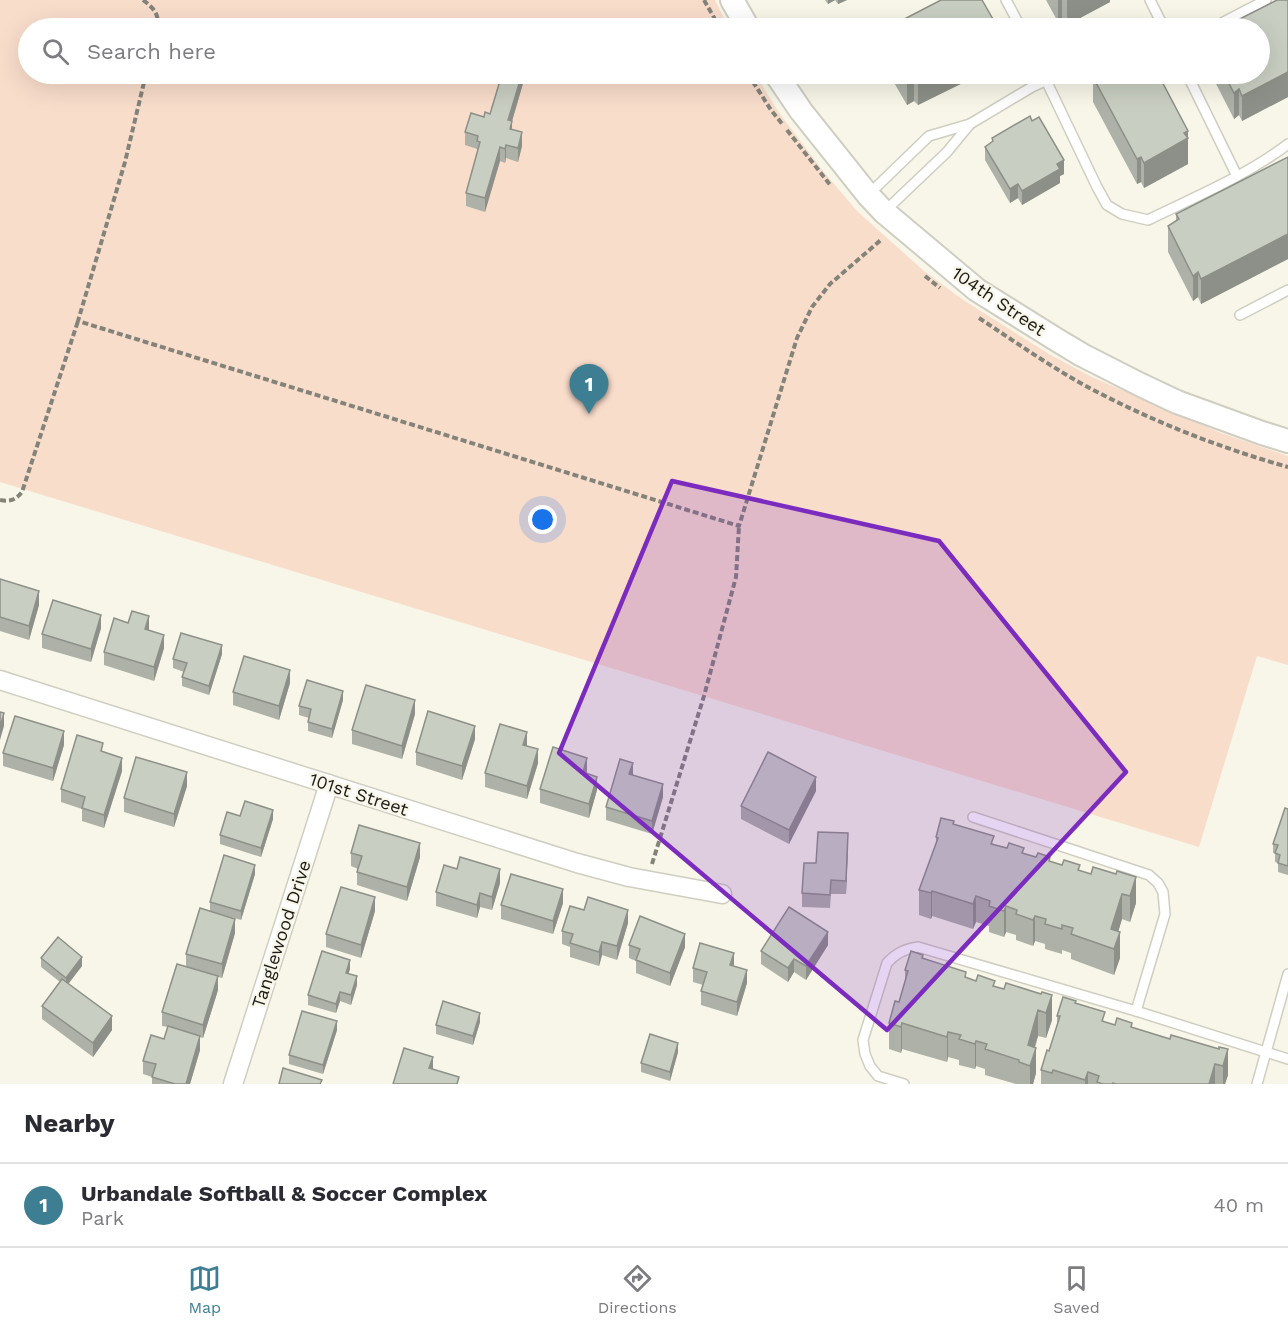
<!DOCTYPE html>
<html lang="en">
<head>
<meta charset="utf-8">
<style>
  body { margin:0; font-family:"Work Sans",sans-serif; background:#f2f2f3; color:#2b2b33 }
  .you { position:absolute; left:543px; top:520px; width:21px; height:21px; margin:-15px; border:4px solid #fff; border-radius:50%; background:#1a73e8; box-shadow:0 0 0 9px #1a73e833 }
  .badge { display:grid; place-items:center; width:39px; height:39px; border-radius:50%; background:#3e7e92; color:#fff; font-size:20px; font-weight:700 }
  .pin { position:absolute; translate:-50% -50px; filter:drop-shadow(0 2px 3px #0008) }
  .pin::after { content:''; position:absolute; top:32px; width:21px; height:18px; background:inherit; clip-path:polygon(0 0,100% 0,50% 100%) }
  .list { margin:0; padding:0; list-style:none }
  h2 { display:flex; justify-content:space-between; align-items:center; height:78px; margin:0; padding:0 24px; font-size:26px }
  h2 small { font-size:20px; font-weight:400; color:#7c7c81 }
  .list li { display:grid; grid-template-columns:39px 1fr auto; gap:18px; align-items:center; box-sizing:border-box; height:84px; padding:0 24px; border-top:2px solid #e1e1e2 }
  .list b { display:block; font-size:22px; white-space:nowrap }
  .list p { margin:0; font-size:20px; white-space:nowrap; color:#7c7c81 }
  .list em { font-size:20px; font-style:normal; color:#7c7c81 }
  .icon { flex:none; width:33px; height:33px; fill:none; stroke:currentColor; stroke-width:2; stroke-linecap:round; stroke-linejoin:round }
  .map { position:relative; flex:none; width:1288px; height:1084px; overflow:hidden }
  .search { position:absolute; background:#fff; box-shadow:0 6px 24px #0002; left:18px; right:18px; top:18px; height:66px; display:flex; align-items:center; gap:15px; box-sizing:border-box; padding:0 21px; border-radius:33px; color:#7c7c81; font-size:22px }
  .sheet { height:162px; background:#fff }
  nav { display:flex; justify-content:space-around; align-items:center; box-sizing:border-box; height:84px; border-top:2px solid #e1e1e2; background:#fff; font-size:16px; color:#7c7c81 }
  nav a { display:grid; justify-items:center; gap:3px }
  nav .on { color:#3e7e92 }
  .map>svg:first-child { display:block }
</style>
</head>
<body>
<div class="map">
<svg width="1288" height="1084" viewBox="0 0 1288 1084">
  <rect width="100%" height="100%" fill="#f7f6e8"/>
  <path fill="#f9ddcb" d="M0 0H715L729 28H28V74H755L780 114 823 171 857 211 924 271 962 299 1049 354 1092 377 1221 433 1288 456V665L1257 656 1199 847 0 482Z"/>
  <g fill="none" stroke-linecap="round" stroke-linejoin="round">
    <defs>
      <g id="service">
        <path d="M1006 0 1021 28"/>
        <path d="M1150 0 1164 28"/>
        <path d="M1212 28 1266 0"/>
        <path d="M1043 74 1097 187 1107 205 1122 214 1148 220C1195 197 1246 176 1288 144"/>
        <path d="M1187 74 1237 176"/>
        <path d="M868 195 929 136 970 124 1032 87 1060 74"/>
        <path d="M884 212 947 152 970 124"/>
        <path d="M1240 315 1288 290"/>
        <path d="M973 817 1149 875 1158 883 1163 892 1165 914 1136 1011"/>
        <path d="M904 1084 878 1076 870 1066 865 1054 863 1040 887 963C896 953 905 949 918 947L1136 1011 1288 1059"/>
        <path d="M1257 1084 1288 974"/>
      </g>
      <g id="minor">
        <path d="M0 680 577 863 629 877 722 894"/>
        <path d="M233 1084 329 784"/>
      </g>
      <g id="tertiary">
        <path d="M732 0 748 28"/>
        <path d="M776 74 801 111 868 195 884 212 977 290 1057 340 1082 355 1141 385 1177 402 1262 433 1288 441"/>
      </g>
    </defs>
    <use href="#service" stroke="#cfcec1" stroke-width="12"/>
    <use href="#minor" stroke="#cfcec1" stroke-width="21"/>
    <use href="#tertiary" stroke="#cfcec1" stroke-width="26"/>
    <g stroke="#84837a" stroke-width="4" stroke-dasharray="6 3" stroke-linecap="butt">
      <path d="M143 0C154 8 160 15 157 28"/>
      <path d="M704 0 720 28"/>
      <path d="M146 74 125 162 78 321 739 526 797 338 812 307 830 284 882 239"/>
      <path d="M748 74 771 110 783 125"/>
      <path d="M787 130 831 186"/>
      <path d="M925 276 940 288"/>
      <path d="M979 318C1014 341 1048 365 1084 385 1149 420 1217 447 1288 467"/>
      <path d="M0 500C9 502 16 500 22 492L78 321"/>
      <path d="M652 864 704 696 736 577 739 526"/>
    </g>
    <use href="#service" stroke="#fff" stroke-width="9"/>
    <use href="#minor" stroke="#fff" stroke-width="18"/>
    <use href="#tertiary" stroke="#fff" stroke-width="22"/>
  </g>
  <g fill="#adb1a7">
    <path d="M825 0H847L838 4 835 0 828 4Z"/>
    <path d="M1046 0H1110V2L1067 25 1062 18 1058 22Z"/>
    <path d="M1277 0H1288V97L1242 121 1239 115 1234 119 1211 74H1260V28H1222Z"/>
    <path d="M524 74V80L512 121V129L522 146 518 162 506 158 505 163 500 161 485 212 466 206V193L477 155V149L465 145V132L484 117 490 114Z"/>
    <path d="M889 74H981L918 105 914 101 907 105Z"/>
    <path d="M1096 74H1158L1188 131V164L1144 188 1141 182 1137 184 1093 102V77L1096 75Z"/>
    <path d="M992 138 1064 174 1060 176V183L1022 205 1018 198 1010 203 985 160V147L992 143Z"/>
    <path d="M1288 157V259L1201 304 1198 297 1193 301 1168 252V226L1176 221V214Z"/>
    <path d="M0 579 39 605 29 640 0 631Z"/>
    <path d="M101 628 91 662 42 648V634Z"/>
    <path d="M148 630 164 648 154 681 104 665V652Z"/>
    <path d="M222 654 209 695 182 686V677L184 672 173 668V659Z"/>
    <path d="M290 683 279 720 233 705V692Z"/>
    <path d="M343 700 332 738 308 731V722L309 718 299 715V706Z"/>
    <path d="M415 714 402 759 352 744V730Z"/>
    <path d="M475 739 462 780 416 765V752Z"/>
    <path d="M64 745 53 781 3 766V753Z"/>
    <path d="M527 746 538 763 527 799 485 787V773Z"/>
    <path d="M103 752 122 771 104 828 82 821V809L61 802V789Z"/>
    <path d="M587 771V774L597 790 589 818 540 803V789Z"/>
    <path d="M633 775 663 797 652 834 606 820V807Z"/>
    <path d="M187 786 174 827 124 812V798Z"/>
    <path d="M816 791 789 844 741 819V806Z"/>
    <path d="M1288 809V875L1278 872V863L1275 862V853H1273V844Z"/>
    <path d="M240 816 273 819 261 857 220 844V835Z"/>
    <path d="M954 824 994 844 1050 862 1091 874H1116L1136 903 1130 922 1122 919 1118 932 1120 958 1114 975 1071 959V953L1062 950V954L1045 949V944L1035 941 1033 946 1016 940V935L1006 932 1004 937 989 932V926L976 922 973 929 932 916 931 919 919 915V890L936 845V837Z"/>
    <path d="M848 847 846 894H831L830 908 802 907V893L816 863Z"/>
    <path d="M351 853 420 857 407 901 357 885V872L358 869 351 866Z"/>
    <path d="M255 874 241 920 210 911V902Z"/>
    <path d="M500 883 492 910 480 907 477 918 436 906V892Z"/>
    <path d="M563 903 553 934 501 919V905Z"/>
    <path d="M375 911 361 958 326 947V934Z"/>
    <path d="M628 923 617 960 602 955 599 966 570 957V947L562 944V931Z"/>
    <path d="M235 933 222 978 218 977V990L203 1038 200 1037V1050L190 1084H152V1077L143 1074V1061L164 1039 168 1027 162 1026V1012L186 967V954Z"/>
    <path d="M629 945 685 947 670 986 636 973V961L629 958Z"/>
    <path d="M828 945 806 980 794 972 788 982 761 964V951Z"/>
    <path d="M41 958 82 966 68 983 112 1030 93 1057 42 1019V1006L60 982 41 967Z"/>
    <path d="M923 959 966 978 1004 989 1041 994 1052 1020 1046 1038 1038 1036 1035 1048 1036 1073 1033 1084H1016L985 1075V1069L976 1066 975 1069 959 1065V1060L948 1057 947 1062 902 1049 901 1053 889 1049V1023L899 1002 905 981V970Z"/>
    <path d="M734 966 747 983 737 1016 701 1005V991L703 985 693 982V968Z"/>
    <path d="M350 969 348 974 357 985 351 1005 340 1001 336 1013 308 1005V995Z"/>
    <path d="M1076 1003 1105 1022 1115 1025 1132 1027 1170 1039 1219 1049 1228 1075 1225 1084H1041V1070L1049 1051 1057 1024V1016Z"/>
    <path d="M480 1022 473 1045 436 1034V1025Z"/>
    <path d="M337 1030 323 1074 289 1064V1055Z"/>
    <path d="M678 1052 670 1081 641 1072V1063Z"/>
  </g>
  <g fill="#8d9088">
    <path d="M828 0H835L828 4Z"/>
    <path d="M838 0H847L838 4Z"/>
    <path d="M1058 0H1062V18L1058 22Z"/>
    <path d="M1067 0H1110V2L1067 25Z"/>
    <path d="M1288 72V97L1242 121V96Z"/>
    <path d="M522 74H524V80L510 128 512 121V135L510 142 508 120Z"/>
    <path d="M930 74H981L918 105V80Z"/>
    <path d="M914 76V101L907 105V79Z"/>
    <path d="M1239 89V115L1234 119V93Z"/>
    <path d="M1188 131V164L1144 188V163Z"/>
    <path d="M522 132V146L518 162V148Z"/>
    <path d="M506 145V158L505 163V149Z"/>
    <path d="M500 147V161L485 212V198Z"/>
    <path d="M1141 157V182L1137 184V159Z"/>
    <path d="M1064 160V174L1060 176V183L1022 205V191L1057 164Z"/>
    <path d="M1018 184V198L1010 203V189Z"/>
    <path d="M1288 234V259L1201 304V279Z"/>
    <path d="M1198 272V297L1193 301V276Z"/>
    <path d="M39 591V605L29 640V626Z"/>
    <path d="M101 615V628L91 662V649Z"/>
    <path d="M149 616V629L145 643V629Z"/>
    <path d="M164 635V648L154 681V667Z"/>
    <path d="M222 645V654L209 695V686Z"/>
    <path d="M290 670V683L279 720V706Z"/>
    <path d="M343 691V700L332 738V729Z"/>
    <path d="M415 700V714L402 759V746Z"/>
    <path d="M4 713V726L0 740V727Z"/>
    <path d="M475 726V739L462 780V766Z"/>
    <path d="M64 731V745L53 781V768Z"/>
    <path d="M527 732V746L523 745Z"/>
    <path d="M538 749V763L527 799V786Z"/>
    <path d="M122 758V771L104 828V815Z"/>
    <path d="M587 758V771L583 786V772Z"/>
    <path d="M633 763V777L629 774Z"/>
    <path d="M187 772V786L174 827V814Z"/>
    <path d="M597 777V790L589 818V804Z"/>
    <path d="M816 777V791L789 844V830Z"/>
    <path d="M663 784V797L652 834V821Z"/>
    <path d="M273 810V819L261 857V848Z"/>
    <path d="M848 833V847L846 894V881Z"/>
    <path d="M420 843V857L407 901V887Z"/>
    <path d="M255 865V874L241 920V911Z"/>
    <path d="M500 869V883L492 910V897Z"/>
    <path d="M1136 877V903L1130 922V896Z"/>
    <path d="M563 889V903L553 934V921Z"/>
    <path d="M932 891V916L931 919V893Z"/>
    <path d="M480 893V907L477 918V905Z"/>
    <path d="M1122 894V919L1113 949 1111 929Z"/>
    <path d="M976 896V922L973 929V904Z"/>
    <path d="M375 897V911L361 958V945Z"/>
    <path d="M1006 906V932L1004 937V911Z"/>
    <path d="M628 910V923L617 960V946Z"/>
    <path d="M1035 916V941L1033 946V920Z"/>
    <path d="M235 919V933L222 978V964Z"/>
    <path d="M828 932V945L806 980V966Z"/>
    <path d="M1120 932V958L1114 975V949Z"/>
    <path d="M685 934V947L670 986V973Z"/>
    <path d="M602 942V955L599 966V952Z"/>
    <path d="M734 953V966L730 965Z"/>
    <path d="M82 957V966L66 987V978Z"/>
    <path d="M794 959V972L788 982V968Z"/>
    <path d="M350 960V969L346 982V973Z"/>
    <path d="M747 970V983L737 1016V1002Z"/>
    <path d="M218 976V990L203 1038V1025Z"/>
    <path d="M357 976V985L351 1005V995Z"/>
    <path d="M340 992V1001L336 1013V1004Z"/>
    <path d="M1052 995V1020L1046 1038V1013Z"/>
    <path d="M1038 1010V1036L1029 1065 1028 1045Z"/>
    <path d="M480 1013V1022L473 1045V1036Z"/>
    <path d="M112 1016V1030L93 1057V1043Z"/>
    <path d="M337 1021V1030L323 1074V1065Z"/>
    <path d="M902 1023V1049L901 1053V1027Z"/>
    <path d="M948 1032V1057L947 1062V1037Z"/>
    <path d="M200 1036V1050L190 1084H186Z"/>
    <path d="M976 1041V1066L975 1069V1044Z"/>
    <path d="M678 1043V1052L670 1081V1072Z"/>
    <path d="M1036 1048V1073L1033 1084H1030V1066Z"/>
    <path d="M1228 1049V1075L1225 1084H1223V1066Z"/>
    <path d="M433 1057V1070L429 1068Z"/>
    <path d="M1215 1064V1084H1209Z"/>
    <path d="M1088 1072V1084H1085V1080Z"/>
  </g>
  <g fill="#c9cec2" stroke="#8d9088" stroke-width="1.5">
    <path d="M941 0H982L998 28H887Z"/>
    <path d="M1277 0H1288V72L1242 96 1239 89 1234 93 1224 74H1260V28H1222Z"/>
    <path d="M502 74H522L508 120 512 121 510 129 522 132 518 148 506 145 505 149 500 147 485 198 466 193 480 142 477 141 478 136 465 132 471 113 484 117 485 112 490 114Z"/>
    <path d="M904 74H930L918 80 914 76 907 79Z"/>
    <path d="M1099 74H1158L1188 131 1184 133 1188 138 1144 163 1141 157 1137 159 1093 77Z"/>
    <path d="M1030 116 1032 121 1039 117 1064 160 1057 164 1060 169 1022 191 1018 184 1010 189 985 147 993 141 992 138Z"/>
    <path d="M1288 157V234L1201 279 1198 272 1193 276 1168 226 1179 219 1176 214Z"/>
    <path d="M0 579 39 591 29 626 0 617Z"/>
    <path d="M53 600 101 615 91 649 42 634Z"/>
    <path d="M132 611 149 616 145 629 164 635 154 667 104 652 114 618 128 623Z"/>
    <path d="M181 633 222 645 209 686 182 677 187 663 173 659Z"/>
    <path d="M244 656 290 670 279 706 233 692Z"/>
    <path d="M307 680 343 691 332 729 308 722 311 709 299 706Z"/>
    <path d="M366 685 415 700 402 746 352 730Z"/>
    <path d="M428 711 475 726 462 766 416 752Z"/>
    <path d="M0 712 4 713 0 727Z"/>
    <path d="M15 716 64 731 53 768 3 753Z"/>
    <path d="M500 724 527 732 523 745 538 749 527 786 485 773Z"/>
    <path d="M77 735 103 743 101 751 122 758 104 815 82 808 85 797 61 789Z"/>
    <path d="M553 747 587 758 583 772 597 777 589 804 540 789Z"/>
    <path d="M768 752 816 777 789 830 741 806Z"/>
    <path d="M136 757 187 772 174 814 124 798Z"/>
    <path d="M620 759 633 763 629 774 663 784 652 821 606 807Z"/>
    <path d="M245 801 273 810 261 848 220 835 227 812 240 816Z"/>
    <path d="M1285 808 1288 809V866L1278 863 1280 855 1275 853 1278 845 1273 844Z"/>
    <path d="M941 818 954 821 953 824 994 836 991 844 1007 848 1009 843 1024 848 1022 853 1036 857 1038 853 1050 857 1049 861 1062 865 1064 860 1080 865 1078 870 1091 874 1093 867 1116 874 1117 871 1136 877 1130 896 1122 894 1111 929 1120 932 1114 949 1071 934 1073 928 1062 925V929L1045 924 1046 919 1035 916 1033 920 1016 914 1017 910 1006 906 1004 911 989 906 990 901 976 896 973 904 932 891 931 893 919 890 938 838 936 837Z"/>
    <path d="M359 825 420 843 407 887 357 872 362 856 351 853Z"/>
    <path d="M818 832 848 833 846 881 831 880 830 895 802 893 804 863H816Z"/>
    <path d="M224 855 255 865 241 911 210 902Z"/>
    <path d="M460 857 500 869 492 897 480 893 477 905 436 892 444 865 457 869Z"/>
    <path d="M511 874 563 889 553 921 501 905Z"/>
    <path d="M341 887 375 897 361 945 326 934Z"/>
    <path d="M588 897 628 910 617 946 602 942 599 952 570 943 573 934 562 931 570 906 584 910Z"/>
    <path d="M789 907 828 932 806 966 794 959 788 968 761 951Z"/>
    <path d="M200 908 235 919 222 964 186 954Z"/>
    <path d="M640 916 685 934 670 973 636 960 640 949 629 945Z"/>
    <path d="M58 937 82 957 66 978 41 958Z"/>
    <path d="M700 943 734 953 730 965 747 970 737 1002 701 991 707 972 693 968Z"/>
    <path d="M322 951 350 960 346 973 357 976 351 995 340 992 336 1004 308 995Z"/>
    <path d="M911 951 923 955 922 958 966 972 965 977 976 981 978 975 995 981 993 986 1004 989 1006 983 1041 994 1042 992 1052 995 1046 1013 1038 1010 1028 1045 1036 1048 1030 1066 1019 1062V1060L985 1049 987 1044 976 1041 975 1044 959 1039 961 1035 948 1032 947 1037 902 1023 901 1027 889 1023 895 1001 899 1002 908 971 905 970Z"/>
    <path d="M177 964 218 976 203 1025 162 1012Z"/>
    <path d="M62 979 112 1016 93 1043 42 1006Z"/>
    <path d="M1063 997 1076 1001 1075 1003 1105 1012 1102 1021 1115 1025 1117 1018 1132 1023 1131 1027 1170 1039 1171 1035 1219 1049V1047L1228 1049 1223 1066 1215 1064 1209 1084H1116L1113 1083V1084H1103L1097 1082 1099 1076 1088 1072 1085 1080 1053 1070 1052 1073 1041 1070 1047 1050 1049 1051 1060 1016H1057Z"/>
    <path d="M443 1001 480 1013 473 1036 436 1025Z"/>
    <path d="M302 1011 337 1021 323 1065 289 1055Z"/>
    <path d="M168 1026 200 1036 186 1084H175L152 1077 156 1064 143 1061 151 1035 164 1039Z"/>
    <path d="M650 1034 678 1043 670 1072 641 1063Z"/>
    <path d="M404 1048 433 1057 429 1068 459 1077 457 1084H393Z"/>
    <path d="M283 1068 322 1080 320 1084H279Z"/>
  </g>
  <path fill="#7b2cbf" fill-opacity="0.2" stroke="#7b2cbf" stroke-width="4.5" stroke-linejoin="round" d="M672 481 939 541 1126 772 887 1030 559 753Z"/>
  <g text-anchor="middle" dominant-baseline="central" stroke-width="4.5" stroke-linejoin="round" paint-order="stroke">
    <g font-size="18" fill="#1c1b17" stroke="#f7f6e8">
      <text transform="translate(999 301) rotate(34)">104th Street</text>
      <text transform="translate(359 794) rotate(18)">101st Street</text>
      <text transform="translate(281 934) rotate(-72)">Tanglewood Drive</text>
    </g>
  </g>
</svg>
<div class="you"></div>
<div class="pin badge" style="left:589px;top:414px">1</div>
<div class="search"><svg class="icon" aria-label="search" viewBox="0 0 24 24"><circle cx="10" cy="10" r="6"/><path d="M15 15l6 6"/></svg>Search here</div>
</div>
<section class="sheet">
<h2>Nearby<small></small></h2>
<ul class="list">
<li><span class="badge">1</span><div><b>Urbandale Softball &amp; Soccer Complex</b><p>Park</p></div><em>40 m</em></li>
</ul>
</section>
<nav>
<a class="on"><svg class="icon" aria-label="map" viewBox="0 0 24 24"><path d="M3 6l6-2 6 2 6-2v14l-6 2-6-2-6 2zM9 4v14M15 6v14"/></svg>Map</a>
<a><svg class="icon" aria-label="directions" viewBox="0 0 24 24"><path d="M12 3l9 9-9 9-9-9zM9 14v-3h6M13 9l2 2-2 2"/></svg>Directions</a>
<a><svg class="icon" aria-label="saved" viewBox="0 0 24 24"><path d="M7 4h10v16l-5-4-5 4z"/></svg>Saved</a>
</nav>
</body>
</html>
